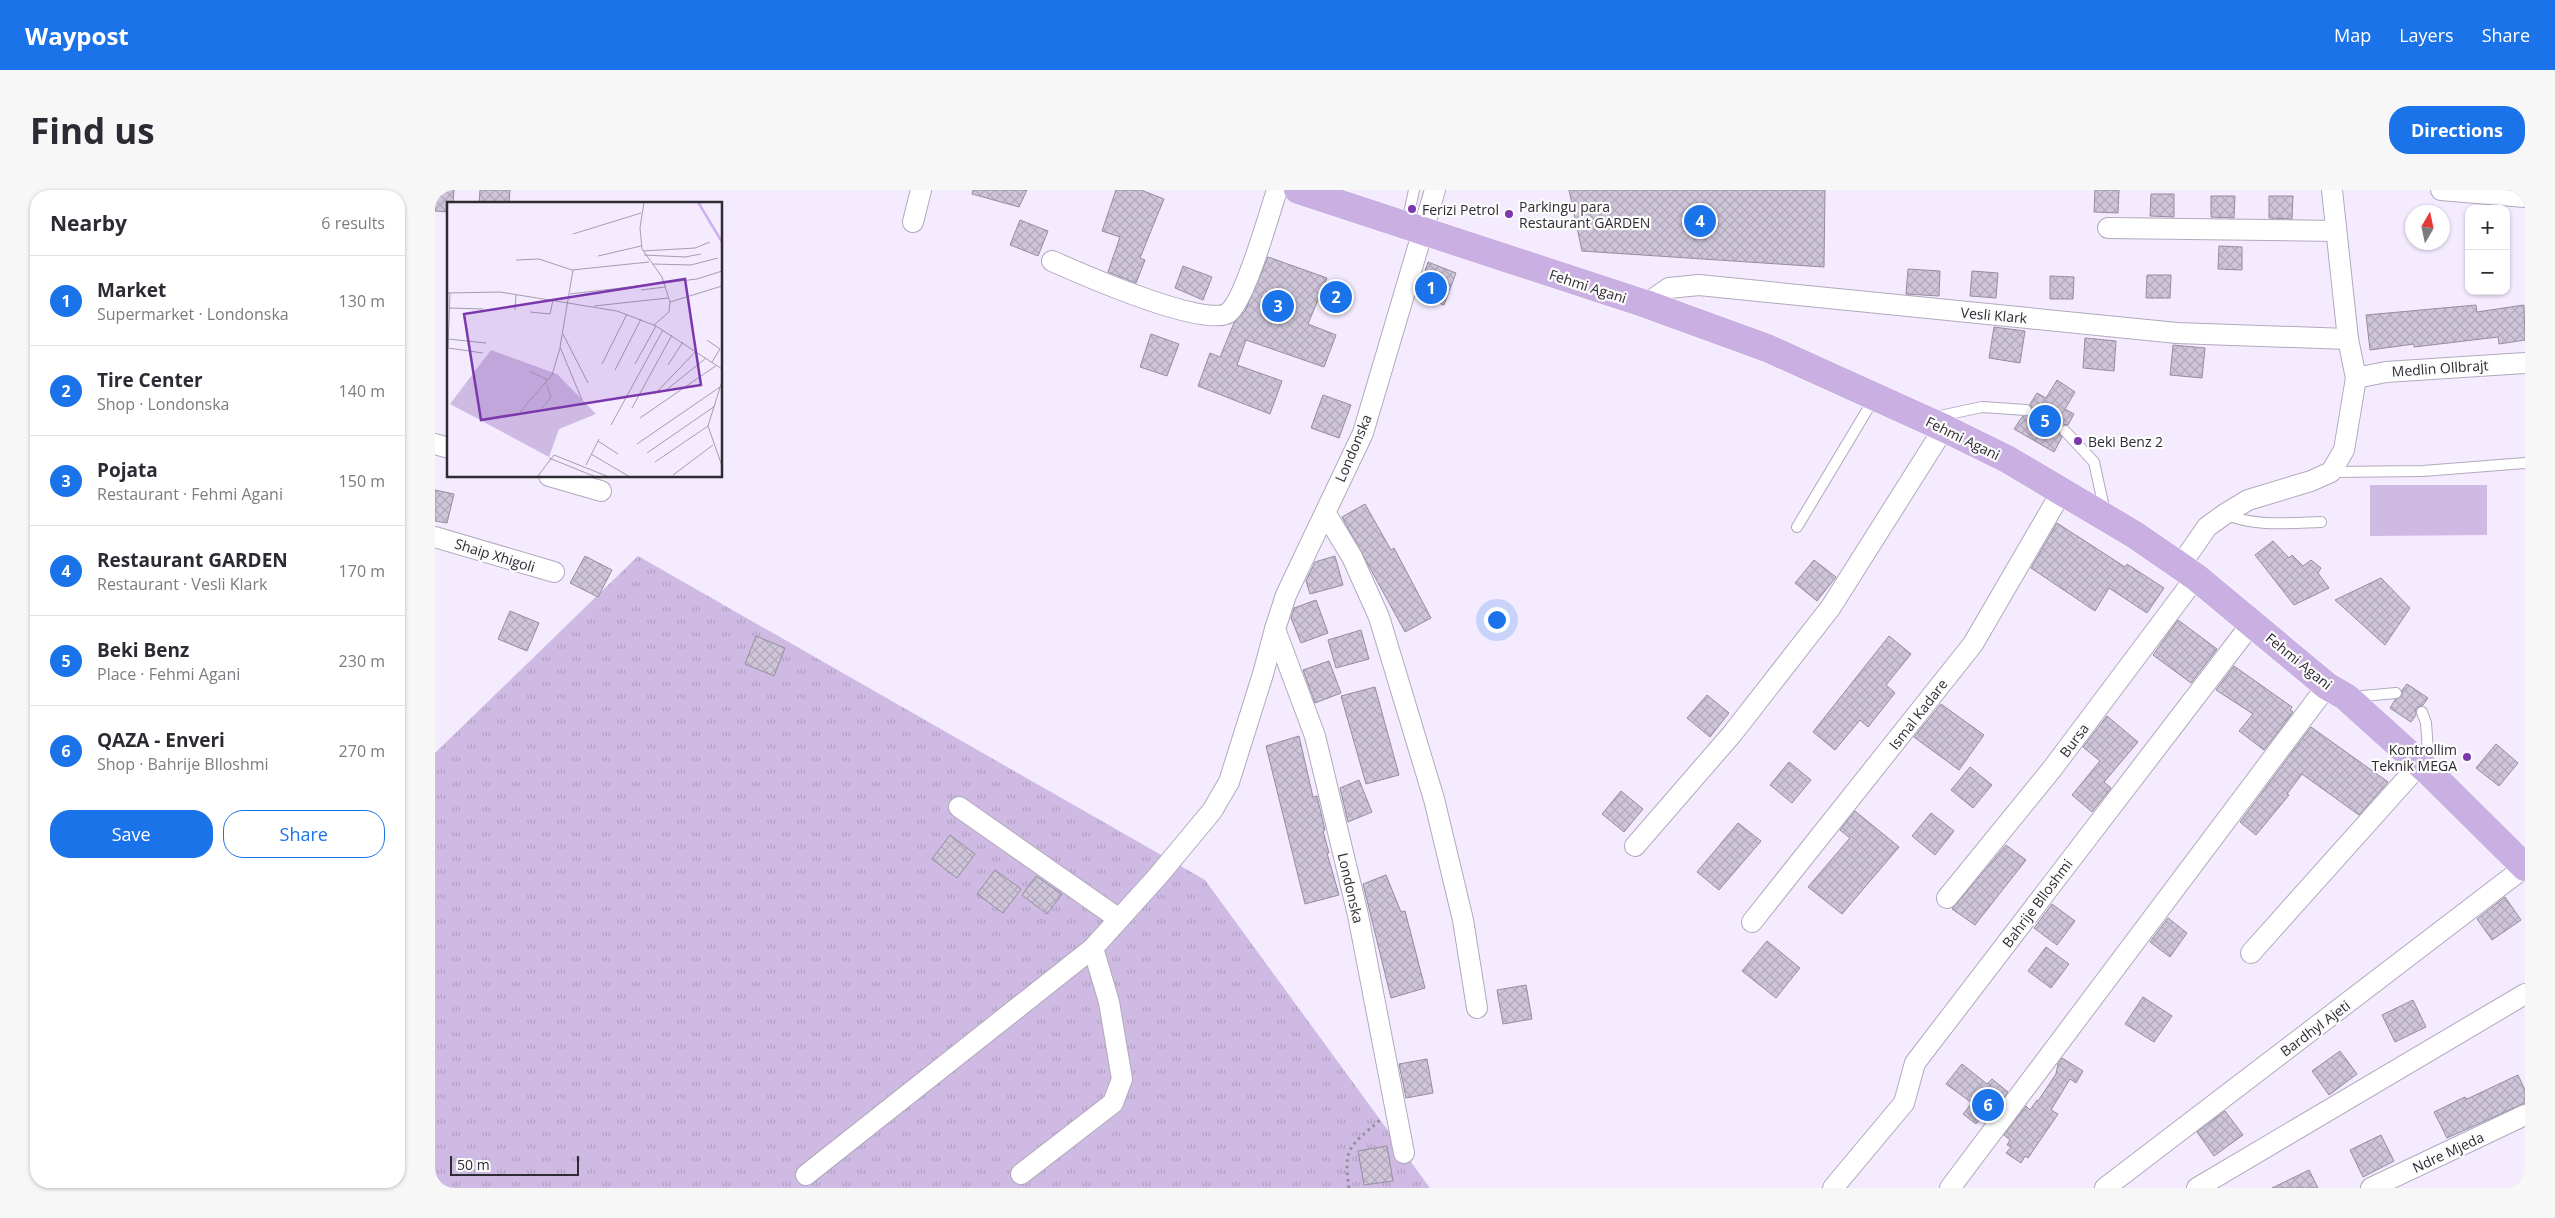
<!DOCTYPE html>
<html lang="en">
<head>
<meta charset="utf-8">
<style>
  body { margin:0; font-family:"Open Sans",sans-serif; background:#f7f7f7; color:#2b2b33 }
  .controls { position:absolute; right:15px; top:15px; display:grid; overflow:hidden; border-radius:10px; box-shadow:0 1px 4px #0004 }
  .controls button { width:45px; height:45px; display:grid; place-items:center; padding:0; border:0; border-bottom:1px solid #e1e1e2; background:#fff; color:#2b2b33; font:25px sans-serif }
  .compass { position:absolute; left:1970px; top:15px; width:45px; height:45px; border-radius:50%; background:#fff; box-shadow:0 1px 4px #0004; rotate:9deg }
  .scale { position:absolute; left:15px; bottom:12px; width:129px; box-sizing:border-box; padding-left:5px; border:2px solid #2f2b33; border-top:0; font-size:14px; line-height:18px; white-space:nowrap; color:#2f2b33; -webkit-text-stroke:4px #fcfcfc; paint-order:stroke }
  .you { position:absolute; left:1061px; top:429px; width:18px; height:18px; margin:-12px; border:4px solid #fff; border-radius:50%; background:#1a73e8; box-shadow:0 0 0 8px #1a73e833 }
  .badge { display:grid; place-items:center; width:32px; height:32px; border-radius:50%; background:#1a73e8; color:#fff; font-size:16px; font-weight:700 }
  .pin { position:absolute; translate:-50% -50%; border:2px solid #fff; box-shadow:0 1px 5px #0006 }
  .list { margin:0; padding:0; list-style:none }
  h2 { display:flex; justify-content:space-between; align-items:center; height:65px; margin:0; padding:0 20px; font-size:21px }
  h2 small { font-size:16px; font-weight:400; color:#7c7c81 }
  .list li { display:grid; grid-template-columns:32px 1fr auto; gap:15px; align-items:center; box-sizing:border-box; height:90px; padding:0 20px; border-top:1px solid #e1e1e2 }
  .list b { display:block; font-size:19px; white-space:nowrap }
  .list p { margin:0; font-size:16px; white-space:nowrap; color:#7c7c81 }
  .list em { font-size:16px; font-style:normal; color:#7c7c81 }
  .actions { display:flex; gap:10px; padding:15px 20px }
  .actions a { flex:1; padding:11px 0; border:1px solid #1a73e8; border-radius:20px; text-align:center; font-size:18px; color:#1a73e8 }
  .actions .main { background:#1a73e8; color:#fff }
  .map { position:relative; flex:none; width:2090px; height:998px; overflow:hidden; border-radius:20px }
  header { display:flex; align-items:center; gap:30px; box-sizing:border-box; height:70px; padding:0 25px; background:#1a73e8; color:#fff }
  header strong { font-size:24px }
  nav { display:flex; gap:28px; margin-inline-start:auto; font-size:18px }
  .intro { display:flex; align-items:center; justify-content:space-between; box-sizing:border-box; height:120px; padding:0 30px }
  h1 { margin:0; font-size:35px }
  .button { padding:12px 22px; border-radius:20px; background:#1a73e8; color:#fff; font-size:18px; font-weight:700 }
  main { display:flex; gap:30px; padding:0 30px }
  aside { flex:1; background:#fff; border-radius:20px; box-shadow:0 1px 4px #0004 }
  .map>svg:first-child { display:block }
</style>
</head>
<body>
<header>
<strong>Waypost</strong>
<nav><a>Map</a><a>Layers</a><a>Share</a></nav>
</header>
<div class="intro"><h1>Find us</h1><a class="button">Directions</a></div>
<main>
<aside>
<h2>Nearby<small>6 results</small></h2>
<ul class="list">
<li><span class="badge">1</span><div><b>Market</b><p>Supermarket · Londonska</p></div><em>130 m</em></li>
<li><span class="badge">2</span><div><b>Tire Center</b><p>Shop · Londonska</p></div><em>140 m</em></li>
<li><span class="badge">3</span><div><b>Pojata</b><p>Restaurant · Fehmi Agani</p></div><em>150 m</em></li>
<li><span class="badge">4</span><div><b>Restaurant GARDEN</b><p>Restaurant · Vesli Klark</p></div><em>170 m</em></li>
<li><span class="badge">5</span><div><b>Beki Benz</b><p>Place · Fehmi Agani</p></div><em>230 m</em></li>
<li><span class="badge">6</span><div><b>QAZA - Enveri</b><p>Shop · Bahrije Blloshmi</p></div><em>270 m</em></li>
</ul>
<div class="actions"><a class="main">Save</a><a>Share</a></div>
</aside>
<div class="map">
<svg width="2090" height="998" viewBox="0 0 2090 998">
  <defs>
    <pattern id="grass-tufts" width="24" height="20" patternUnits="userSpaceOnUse" patternTransform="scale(1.25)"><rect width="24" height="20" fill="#cebae3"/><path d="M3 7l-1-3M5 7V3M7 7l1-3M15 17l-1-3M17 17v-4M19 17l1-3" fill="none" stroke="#b1a0c3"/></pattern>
    <pattern id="building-cross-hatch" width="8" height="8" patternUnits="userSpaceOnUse" patternTransform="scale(1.25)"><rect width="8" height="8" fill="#cec5d9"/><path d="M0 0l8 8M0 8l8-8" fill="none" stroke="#b1a9bb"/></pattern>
  </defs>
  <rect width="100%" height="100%" fill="#f4ebff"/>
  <path fill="url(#grass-tufts)" d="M203 366 770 690 995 998H0V563Z"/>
  <path fill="#cebae3" d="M1935 295H2052V345L1935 346Z"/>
  <g fill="url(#building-cross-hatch)" stroke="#968d9f">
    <path d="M0 0H19L18 14H14V22L0 21Z"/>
    <path d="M45 0H75L74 14H44Z"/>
    <path d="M538 0H592L584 17 537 4Z"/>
    <path d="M681 0H706L729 9 705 68 710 70 701 93 673 82 685 47 667 41Z"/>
    <path d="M1134 0H1390L1389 77 1147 61Z"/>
    <path d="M1660 0H1684L1683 23 1659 22Z"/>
    <path d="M1716 4H1739V27L1715 26Z"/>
    <path d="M1776 6H1800L1799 28 1776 27Z"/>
    <path d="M1834 6H1858L1857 29 1834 28Z"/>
    <path d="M585 30 613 41 603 66 575 55Z"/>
    <path d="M1784 56 1807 57V80L1783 79Z"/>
    <path d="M833 67 892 88 873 134 901 145 889 177 811 150 802 175 847 191 835 224 763 196 775 163 785 167 799 133 810 121Z"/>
    <path d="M993 72 1021 83 1009 115 982 105Z"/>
    <path d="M748 76 777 87 768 110 740 98Z"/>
    <path d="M1473 79 1505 81 1504 106 1471 104Z"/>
    <path d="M1537 81 1563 83 1561 108 1535 106Z"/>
    <path d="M1712 85H1736L1735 108H1711Z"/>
    <path d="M1615 86 1639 87 1638 109H1615Z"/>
    <path d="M2041 115 2042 122 2089 115 2090 150 2064 154 2063 147 1979 157V154L1935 160 1931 125Z"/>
    <path d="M1559 137 1590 141 1585 173 1554 168Z"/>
    <path d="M716 144 744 154 732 186 705 177Z"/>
    <path d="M1650 148 1681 151 1679 181 1648 178Z"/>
    <path d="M1738 155 1770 158 1767 188 1735 185Z"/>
    <path d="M1622 190 1640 202 1630 219 1639 224 1633 235 1628 234 1624 239 1627 247 1619 262 1579 239 1587 227 1597 223 1595 214 1602 203 1611 208Z"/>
    <path d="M888 205 916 215 904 248 876 238Z"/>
    <path d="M0 300 19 304 12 333 0 331Z"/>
    <path d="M930 314 956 360 959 358 996 428 970 442 907 327Z"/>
    <path d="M1622 333 1690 377 1692 374 1729 398 1712 423 1674 398 1660 421 1596 378Z"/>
    <path d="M1838 351 1854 368 1857 365 1868 376 1876 370 1886 378 1883 383 1894 398 1859 415 1820 365Z"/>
    <path d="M150 366 177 380 163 407 135 393Z"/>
    <path d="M900 366 908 395 875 404 871 391 880 372Z"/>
    <path d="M1379 370 1401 387 1382 411 1360 393Z"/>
    <path d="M1946 388 1975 418 1950 455 1900 410Z"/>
    <path d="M881 410 893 443 866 453 856 428 859 418Z"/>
    <path d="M75 421 104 433 92 461 63 449Z"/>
    <path d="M1743 430 1782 459 1756 493 1718 465Z"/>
    <path d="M926 440 934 469 901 478 893 450Z"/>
    <path d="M321 446 350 458 339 486 310 474Z"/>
    <path d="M1454 446 1476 464 1451 495 1460 503 1433 537 1425 530 1400 560 1378 542Z"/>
    <path d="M894 471 906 503 880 513 868 480Z"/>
    <path d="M1799 476 1857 517 1855 520 1858 522 1829 560 1804 541 1818 524 1781 500Z"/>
    <path d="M1972 494 1993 508 1988 515 1981 518V525L1976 532 1955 518 1960 510 1967 506V500Z"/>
    <path d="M940 497 964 585 931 594 906 506Z"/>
    <path d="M1272 505 1294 523 1275 547 1252 528Z"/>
    <path d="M1506 514 1549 545 1524 580 1479 547Z"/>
    <path d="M1672 526 1703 552 1669 592 1676 598 1657 622 1637 605 1665 571 1648 557Z"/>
    <path d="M1876 537 1953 592 1924 625 1867 584 1852 604 1854 605 1821 645 1805 632Z"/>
    <path d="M864 546 878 607 882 606 890 640 888 641 894 663H892L904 705 870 714 831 556Z"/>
    <path d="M2061 554 2083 573 2064 596 2041 578Z"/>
    <path d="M1354 572 1376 590 1357 613 1335 595Z"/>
    <path d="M1535 577 1557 595 1538 618 1516 600Z"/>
    <path d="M924 590 937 622 913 632 905 598Z"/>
    <path d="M1186 601 1208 619 1189 642 1167 624Z"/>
    <path d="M1420 621 1464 657 1407 724 1373 697 1415 648 1405 640Z"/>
    <path d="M1496 623 1519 641 1500 665 1477 646Z"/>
    <path d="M1303 633 1326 651 1284 700 1262 682Z"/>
    <path d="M515 645 540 664 522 688 497 669Z"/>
    <path d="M1571 655 1591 670 1540 735 1517 719Z"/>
    <path d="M560 680 586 699 568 723 542 704Z"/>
    <path d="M951 685 966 722 970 721 990 798 956 808 928 694Z"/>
    <path d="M601 686 627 704 612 724 587 705Z"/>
    <path d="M2070 707 2086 730 2057 750 2042 729Z"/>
    <path d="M1617 714 1640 731 1622 755 1599 738Z"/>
    <path d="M1733 728 1752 743 1735 767 1715 752Z"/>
    <path d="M1332 751 1365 778 1341 808 1307 781Z"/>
    <path d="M1611 757 1634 774 1616 798 1593 781Z"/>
    <path d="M1091 795 1097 829 1068 834 1062 800Z"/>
    <path d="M1708 807 1737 826 1719 852 1690 834Z"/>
    <path d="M1978 810 1991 837 1960 852 1947 825Z"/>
    <path d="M1905 861 1922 884 1894 905 1877 881Z"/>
    <path d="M1627 868 1648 881 1641 893 1635 889 1616 920 1623 924 1593 968 1590 966 1586 973 1571 963 1576 957 1572 955 1575 950 1569 945 1591 916 1595 920 1602 910 1603 911 1621 884 1623 874Z"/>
    <path d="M992 869 998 903 971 908 964 874Z"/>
    <path d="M1527 874 1552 894 1557 889 1573 902 1551 930 1547 927 1541 934 1528 924 1537 913 1511 894Z"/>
    <path d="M2083 885 2090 900V913L2012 948 1999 922 2030 907 2032 909Z"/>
    <path d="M1790 921 1808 945 1779 966 1762 942Z"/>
    <path d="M1946 945 1959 971 1928 987 1915 960Z"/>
    <path d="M952 956 958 991 929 995 923 961Z"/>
    <path d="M1874 980 1883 998H1837Z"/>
  </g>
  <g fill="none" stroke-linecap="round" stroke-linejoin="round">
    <defs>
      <g id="lane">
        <path d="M972 33 979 0"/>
        <path d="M1500 227 1547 217 1591 220"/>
        <path d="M1630 241 1659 272 1670 322"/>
        <path d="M1896 282 1988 281 2090 273"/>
        <path d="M1790 324C1819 337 1855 333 1886 332"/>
        <path d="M1362 337 1440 207"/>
        <path d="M1917 507 1961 503"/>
        <path d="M1987 522 1991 533 1994 575"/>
      </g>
      <g id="street">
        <path d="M2006 0 2090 7"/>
        <path d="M478 32 486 0"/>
        <path d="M1673 38 1901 41"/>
        <path d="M617 71C644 83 771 139 793 123 810 111 834 24 842 0"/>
        <path d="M1211 114 1234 98 1264 95 1742 143 1913 149"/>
        <path d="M1921 188 1951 182 2090 173"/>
        <path d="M0 254 14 258"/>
        <path d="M114 286 166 301"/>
        <path d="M891 324 917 367 944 427 999 609 1028 730 1042 818"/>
        <path d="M0 347 119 382"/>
        <path d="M1745 376 1772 337 1790 324 1813 310 1876 291 1896 282 1909 260 1921 188 1913 149 1897 0"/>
        <path d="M524 617 684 729"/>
        <path d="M1200 656 1297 544 1396 417 1509 238"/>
        <path d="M1512 708 1617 579 1761 387"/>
        <path d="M1317 732 1538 454 1627 301"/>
        <path d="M1816 763 1985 574"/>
        <path d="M969 963 923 725 880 546 840 439 851 405 928 243 1000 0"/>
        <path d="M586 984 678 913 687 889 674 812 658 758"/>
        <path d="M371 985 658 758 723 686 777 621 794 592 828 484 840 439"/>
        <path d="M1398 998 1469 913 1480 873 1817 433"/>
        <path d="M1515 998 1892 496"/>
        <path d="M1670 998 2090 677"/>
        <path d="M1762 998 2090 804"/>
        <path d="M1936 998 2090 925"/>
      </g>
      <path id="primary" d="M863 0 1211 114 1332 158 1509 238 1572 269 1700 345 1761 387 1892 496 1911 507 1994 582 2090 677"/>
    </defs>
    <use href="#lane" stroke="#b2a9bc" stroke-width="12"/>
    <use href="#street" stroke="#b2a9bc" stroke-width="22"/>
    <use href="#primary" stroke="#fff" stroke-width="29"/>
    <path stroke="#948e9c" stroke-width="3" stroke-dasharray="2.5 4" stroke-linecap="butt" d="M914 998C908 956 915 957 945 930"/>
    <use href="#lane" stroke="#fff" stroke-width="10"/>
    <use href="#street" stroke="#fff" stroke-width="20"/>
    <use href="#primary" stroke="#cab0e2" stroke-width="28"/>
  </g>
  <g fill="#7a38ac" stroke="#fcfcfc" stroke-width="2">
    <circle cx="977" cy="19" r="5"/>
    <circle cx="1074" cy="24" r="5"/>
    <circle cx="1643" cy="251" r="5"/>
    <circle cx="2032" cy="567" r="5"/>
  </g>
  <g text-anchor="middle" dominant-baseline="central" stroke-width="4.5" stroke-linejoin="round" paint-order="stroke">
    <g font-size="14" fill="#2f2b33" stroke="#fcfcfc" text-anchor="start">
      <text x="1084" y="16">Parkingu para<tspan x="1084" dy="16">Restaurant GARDEN</tspan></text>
      <text x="987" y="19">Ferizi Petrol</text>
      <text x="1653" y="251">Beki Benz 2</text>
      <text x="2022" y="559" text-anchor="end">Kontrollim<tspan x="2022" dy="16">Teknik MEGA</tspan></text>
    </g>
    <g font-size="14" fill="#2f2b33" stroke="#fcfcfc">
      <text transform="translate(1153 96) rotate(18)">Fehmi Agani</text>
      <text transform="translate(1559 125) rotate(5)">Vesli Klark</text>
      <text transform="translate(2005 178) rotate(-4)">Medlin Ollbrajt</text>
      <text transform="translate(1528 248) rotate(26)">Fehmi Agani</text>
      <text transform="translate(918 258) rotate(-67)">Londonska</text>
      <text transform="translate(60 365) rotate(17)">Shaip Xhigoli</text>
      <text transform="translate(1864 471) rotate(39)">Fehmi Agani</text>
      <text transform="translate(1483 524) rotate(-52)">Ismal Kadare</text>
      <text transform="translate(1639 550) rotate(-53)">Bursa</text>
      <text transform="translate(916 698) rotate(77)">Londonska</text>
      <text transform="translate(1602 713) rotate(-53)">Bahrije Blloshmi</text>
      <text transform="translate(1880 838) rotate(-37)">Bardhyl Ajeti</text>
      <text transform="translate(2013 962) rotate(-25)">Ndre Mjeda</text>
    </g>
  </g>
  <g transform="translate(12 12)">
    <rect width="275" height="275" fill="#f4ebff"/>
    <path d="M44 148 110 172 149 212 112 227 102 255 3 202Z" fill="#cebae3"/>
    <path fill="none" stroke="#ceb0ed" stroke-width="2.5" d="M251 0 275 40"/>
    <path fill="none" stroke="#a59ead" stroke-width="1" d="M197 0 193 26 195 47 215 75 223 100 222 110 207 123M126 32 194 11M196 49 248 46 263 40M197 53 238 55 254 52M151 54 194 44M69 58 92 57 125 68 202 60M205 62 244 63 271 56M126 68 113 145 135 198M194 88 218 85M0 91 53 90 170 109 209 124 275 167M3 91 1 146 36 151M123 92 250 77 275 69M223 100 275 84M147 104 221 96M3 106 36 107M68 108 69 92M83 110 103 112 106 98M116 132 141 181M1 137 39 141M260 138 273 147 265 160M155 162 180 112M188 162 209 124M221 163 236 140M168 168 194 117M82 169 101 178M275 179 261 224 275 264M218 189 259 156M208 192 249 149M95 206 104 195 99 181M185 206 225 133M73 210 105 173 113 146M193 216 270 163M164 223 216 128M151 239 171 252M190 242 273 185M200 251 268 204M144 252 183 275M102 256 149 275M208 260 261 224M139 263 152 237M226 273 266 243M90 275 107 253 162 275"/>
    <path fill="#7a38ac" fill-opacity="0.15" stroke="#7a38ac" stroke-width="2.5" d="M238 77 254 183 34 218 17 112Z"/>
    <rect width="275" height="275" fill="none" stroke="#2f2b33" stroke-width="2.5"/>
  </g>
</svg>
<div class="controls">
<button>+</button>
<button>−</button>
</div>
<svg class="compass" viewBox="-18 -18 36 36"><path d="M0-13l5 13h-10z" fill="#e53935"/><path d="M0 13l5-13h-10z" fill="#7c7c81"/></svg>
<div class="scale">50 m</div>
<div class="you"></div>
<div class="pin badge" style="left:996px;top:98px">1</div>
<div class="pin badge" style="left:901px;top:107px">2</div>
<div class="pin badge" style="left:843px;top:116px">3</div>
<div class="pin badge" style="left:1265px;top:31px">4</div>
<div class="pin badge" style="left:1610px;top:231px">5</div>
<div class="pin badge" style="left:1553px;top:915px">6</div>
</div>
</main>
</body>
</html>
